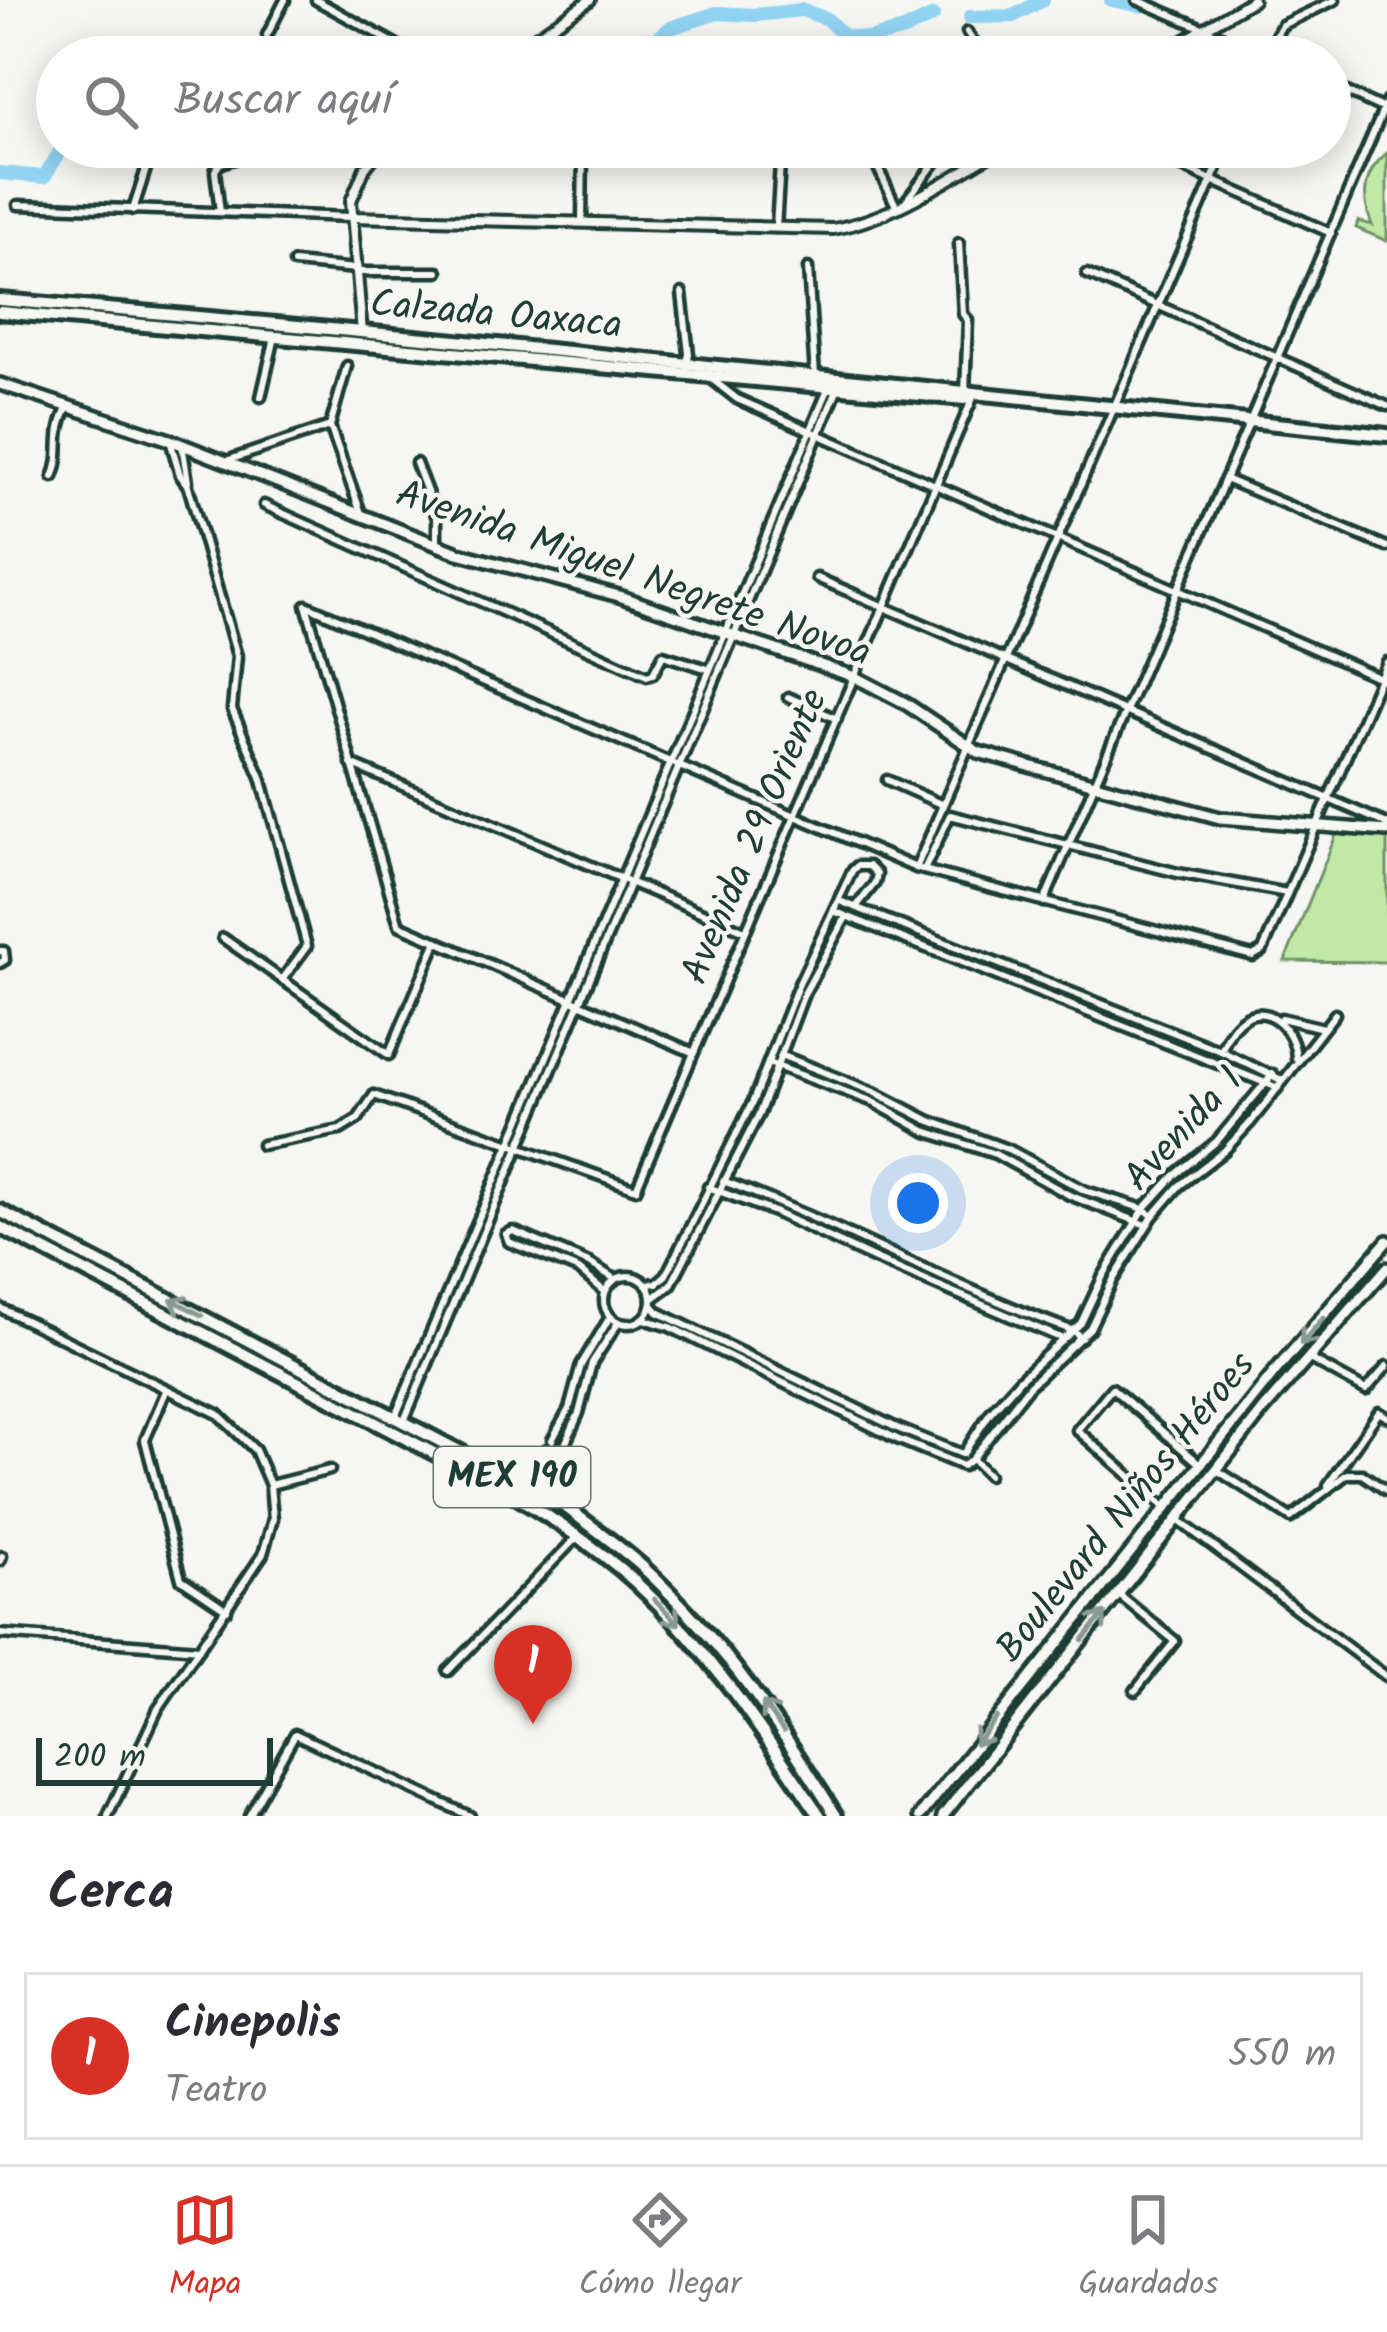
<!DOCTYPE html>
<html lang="es">
<head>
<meta charset="utf-8">
<style>
  body { margin:0; font-family:Kalam,sans-serif; background:#f2f2f3; color:#2b2b33 }
  .scale { position:absolute; left:36px; bottom:30px; width:237px; box-sizing:border-box; padding-left:12px; border:6px solid #1f3d34; border-top:0; font-size:33px; line-height:42px; white-space:nowrap; color:#1f3d34; -webkit-text-stroke:9px #f6f6f2; paint-order:stroke }
  .you { position:absolute; left:918px; top:1203px; width:42px; height:42px; margin:-30px; border:9px solid #fff; border-radius:50%; background:#1a73e8; box-shadow:0 0 0 18px #1a73e833 }
  .badge { display:grid; place-items:center; width:78px; height:78px; border-radius:50%; background:#d93025; color:#fff; font-size:39px; font-weight:700 }
  .pin { position:absolute; translate:-50% -99px; filter:drop-shadow(0 3px 6px #0008) }
  .pin::after { content:''; position:absolute; top:63px; width:42px; height:36px; background:inherit; clip-path:polygon(0 0,100% 0,50% 100%) }
  .list { margin:0; padding:0; list-style:none }
  h2 { display:flex; justify-content:space-between; align-items:center; height:156px; margin:0; padding:0 48px; font-size:51px }
  h2 small { font-size:39px; font-weight:400; color:#7c7c81 }
  .list li { display:grid; grid-template-columns:78px 1fr auto; gap:36px; align-items:center; box-sizing:border-box; height:168px; margin:0 24px 24px; padding:0 24px; border:3px solid #e1e1e2; border-radius:0px }
  .list b { display:block; font-size:45px; white-space:nowrap }
  .list p { margin:0; font-size:39px; white-space:nowrap; color:#7c7c81 }
  .list em { font-size:39px; font-style:normal; color:#7c7c81 }
  .icon { flex:none; width:66px; height:66px; fill:none; stroke:currentColor; stroke-width:2; stroke-linecap:round; stroke-linejoin:round }
  .map { position:relative; flex:none; width:1387px; height:1816px; overflow:hidden }
  .search { position:absolute; background:#fff; box-shadow:0 6px 30px #0003; left:36px; right:36px; top:36px; height:132px; display:flex; align-items:center; gap:30px; box-sizing:border-box; padding:0 42px; border-radius:66px; color:#7c7c81; font-size:45px }
  .sheet { height:348px; background:#fff }
  nav { display:flex; justify-content:space-around; align-items:center; box-sizing:border-box; height:168px; border-top:3px solid #e1e1e2; background:#fff; font-size:33px; color:#7c7c81 }
  nav a { display:grid; justify-items:center; gap:6px }
  nav .on { color:#d93025 }
  .map>svg:first-child { display:block }
</style>
</head>
<body>
<div class="map">
<svg width="1387" height="1816" viewBox="0 0 1387 1816">
  <rect width="100%" height="100%" fill="#f6f6f2"/>
  <filter id="ink" filterUnits="userSpaceOnUse"><feTurbulence type="fractalNoise" baseFrequency=".00833" numOctaves="2"/><feDisplacementMap in="SourceGraphic" scale="24" xChannelSelector="R" yChannelSelector="G"/><feConvolveMatrix kernelMatrix="1 2 1 2 8 2 1 2 1" color-interpolation-filters="sRGB"/></filter>
  <g filter="url(#ink)">
    <g fill="#c1e9a5" stroke="#70936c" stroke-width="3">
      <path d="M1387 153V241L1356 228 1358 221 1372 225C1361 198 1362 173 1387 153Z"/>
      <path d="M1338 830 1387 833V962L1285 961Z"/>
    </g>
    <g fill="none" stroke-linecap="round" stroke-linejoin="round">
      <g stroke="#92d3f3" stroke-width="14">
        <path d="M1111 0 1141 6"/>
        <path d="M970 17 1013 16 1043 0"/>
        <path d="M545 57H563"/>
        <path d="M564 57 586 56 606 40 657 39 670 28 717 13 755 15 802 10 827 19 844 36 868 39 904 30 933 16"/>
        <path d="M0 173 44 177 63 147"/>
      </g>
      <defs>
        <g id="minor">
          <path d="M316 0 419 57"/>
          <path d="M1137 0 1270 57"/>
          <path d="M967 32 983 57"/>
          <path d="M267 35 285 0"/>
          <path d="M1265 54 1282 25 1335 0"/>
          <path d="M1046 57 1084 44"/>
          <path d="M1330 84 1384 109"/>
          <path d="M210 147 220 163 215 171 220 212"/>
          <path d="M426 147 583 151 650 147"/>
          <path d="M868 147 896 206"/>
          <path d="M1146 151 1331 233"/>
          <path d="M220 163 235 159 249 147"/>
          <path d="M905 202 947 147"/>
          <path d="M18 205 351 217"/>
          <path d="M133 210 153 147"/>
          <path d="M582 222 583 151"/>
          <path d="M776 228 781 147"/>
          <path d="M959 243 963 314 968 320 965 392"/>
          <path d="M294 263 356 269"/>
          <path d="M808 268 815 376"/>
          <path d="M357 272H438"/>
          <path d="M1087 274 1387 406"/>
          <path d="M682 293 689 354 686 366"/>
          <path d="M708 376 737 399 1387 681"/>
          <path d="M261 397 275 337"/>
          <path d="M330 426 361 513"/>
          <path d="M170 440 180 475 188 486 237 656 232 709 261 777 307 946 282 980"/>
          <path d="M182 444 188 482"/>
          <path d="M229 460 330 426 347 366"/>
          <path d="M416 463 437 518V545"/>
          <path d="M53 477C64 453 52 435 68 407"/>
          <path d="M1225 479 1387 547"/>
          <path d="M264 505 647 676 653 674 663 655 708 669"/>
          <path d="M817 578 1387 824"/>
          <path d="M788 697 837 719"/>
          <path d="M351 764 745 931"/>
          <path d="M887 780 943 805"/>
          <path d="M916 868 1226 147"/>
          <path d="M924 870 950 815 1178 873 1287 893"/>
          <path d="M842 902 1221 1051 1283 1081"/>
          <path d="M1044 902 1387 101"/>
          <path d="M836 912 1278 1088"/>
          <path d="M223 938 389 1055 437 941"/>
          <path d="M0 951H4L5 960 0 963"/>
          <path d="M1281 1018 1323 1028"/>
          <path d="M1221 1051C1225 1042 1229 1032 1236 1025 1263 996 1295 1028 1296 1058"/>
          <path d="M692 1052 399 925 306 605 916 868 1253 956 1263 950 1387 662"/>
          <path d="M783 1056 874 1092 928 1120 1010 1150 1086 1191 1144 1209 1153 1216"/>
          <path d="M768 1063 871 1101 925 1131 995 1154 1069 1195 1146 1225"/>
          <path d="M262 1145 340 1130 358 1119 374 1095 636 1189 975 393"/>
          <path d="M723 1181C842 1225 954 1288 1074 1331L1081 1338"/>
          <path d="M708 1187 774 1212 875 1259 1063 1339"/>
          <path d="M506 1234 513 1231 591 1264 615 1279"/>
          <path d="M506 1234 509 1242 579 1270 603 1290"/>
          <circle cx="628" cy="1300" r="24"/>
          <path d="M646 1284 657 1283 666 1275 753 1101 797 988 852 871 857 866H869L877 874 875 883 856 907"/>
          <path d="M652 1299 671 1285 759 1114 804 994 846 917"/>
          <path d="M652 1305 658 1312 897 1428 962 1454"/>
          <path d="M0 1308 218 1414 255 1450 270 1485 273 1519 263 1554 158 1709 108 1816"/>
          <path d="M644 1319 670 1327 897 1439 963 1466 972 1459"/>
          <path d="M1308 1358 1366 1390 1387 1366"/>
          <path d="M166 1391 145 1440 181 1579 227 1610"/>
          <path d="M395 1417 829 387"/>
          <path d="M404 1421 837 390"/>
          <path d="M552 1440 569 1409 581 1365 610 1317"/>
          <path d="M564 1447 579 1413 592 1363 618 1323"/>
          <path d="M963 1454 990 1413 1021 1378 1081 1323 1103 1276 1144 1209 1174 1176 1217 1141 1273 1074"/>
          <path d="M972 1459 1029 1386 1090 1328 1113 1280 1153 1216 1179 1186 1225 1150 1251 1122 1335 1014"/>
          <path d="M973 1460 988 1475"/>
          <path d="M1217 1470 1291 1518 1347 1474H1362L1387 1491"/>
          <path d="M270 1485 330 1470"/>
          <path d="M527 1485 547 1449"/>
          <path d="M1328 1485 1379 1412 1387 1417"/>
          <path d="M539 1490 559 1455"/>
          <path d="M1165 1507 1077 1430 1112 1388 1201 1465"/>
          <path d="M1178 1520 1387 1677"/>
          <path d="M0 1561 2 1556"/>
          <path d="M1119 1595 1175 1641 1135 1691"/>
          <path d="M0 1634 199 1649"/>
          <path d="M448 1671 576 1538"/>
          <path d="M249 1816 295 1734 470 1816"/>
        </g>
        <g id="tertiary">
          <path d="M506 57 590 0"/>
          <path d="M1156 57 1253 0"/>
          <path d="M351 217 833 229C894 218 951 178 1003 147"/>
          <path d="M362 333 351 201 365 168 382 147"/>
        </g>
        <g id="secondary">
          <path d="M0 384 170 440 458 553 619 596 855 677 905 703 978 752 1220 818 1387 831"/>
          <path d="M920 1816 1277 1369 1387 1241"/>
          <path d="M943 1816 1265 1408 1387 1268"/>
        </g>
        <g id="primary">
          <path d="M0 300C463 338 925 389 1387 435"/>
          <path d="M0 312 965 399"/>
        </g>
        <g id="trunk">
          <path d="M0 1211 566 1507C593 1528 622 1548 647 1571 724 1643 781 1727 836 1816"/>
          <path d="M0 1227 514 1495C562 1525 609 1555 649 1595 717 1660 767 1739 820 1816"/>
        </g>
      </defs>
      <use href="#minor" stroke="#1f3d34" stroke-width="15"/>
      <use href="#tertiary" stroke="#1f3d34" stroke-width="16"/>
      <use href="#secondary" stroke="#1f3d34" stroke-width="18"/>
      <use href="#primary" stroke="#1f3d34" stroke-width="20"/>
      <use href="#trunk" stroke="#1f3d34" stroke-width="20"/>
      <use href="#minor" stroke="#f6f6f2" stroke-width="6"/>
      <use href="#tertiary" stroke="#f6f6f2" stroke-width="8"/>
      <use href="#secondary" stroke="#f6f6f2" stroke-width="9"/>
      <use href="#primary" stroke="#f6f6f2" stroke-width="10"/>
      <use href="#trunk" stroke="#f6f6f2" stroke-width="10"/>
    </g>
    <defs><path id="oneway-shaft" d="M-6 0H5M1.5-3L5.5 0L1.5 3" fill="none" stroke-width="1.6" stroke-linecap="round" stroke-linejoin="round" transform="scale(3)"/></defs>
    <g stroke="#8a9a93">
      <use href="#oneway-shaft" transform="translate(186 1307) rotate(-152)"/>
      <use href="#oneway-shaft" transform="translate(1312 1331) rotate(131)"/>
      <use href="#oneway-shaft" transform="translate(667 1612) rotate(46)"/>
      <use href="#oneway-shaft" transform="translate(1094 1626) rotate(-51)"/>
      <use href="#oneway-shaft" transform="translate(773 1717) rotate(-126)"/>
      <use href="#oneway-shaft" transform="translate(986 1731) rotate(129)"/>
    </g>
  </g>
  <g text-anchor="middle" dominant-baseline="central" stroke-width="9" stroke-linejoin="round" paint-order="stroke">
    <rect fill="#f6f6f2" stroke="#60746d" stroke-width="3" x="434" y="1447" width="156" height="60" rx="9"/>
    <g font-size="36" font-weight="bold" fill="#1f3d34">
      <text x="512" y="1477">MEX 190</text>
    </g>
    <g font-size="39" fill="#1f3d34" stroke="#f6f6f2">
      <text transform="translate(496 316) rotate(5)">Calzada Oaxaca</text>
      <text transform="translate(633 575) rotate(19)">Avenida Miguel Negrete Novoa</text>
      <text transform="translate(756 837) rotate(-67)">Avenida 29 Oriente</text>
      <text transform="translate(1185 1130) rotate(-47)">Avenida 1</text>
      <text transform="translate(1127 1508) rotate(-51)">Boulevard Niños Héroes</text>
    </g>
  </g>
</svg>
<div class="scale">200 m</div>
<div class="you"></div>
<div class="pin badge" style="left:533px;top:1724px">1</div>
<div class="search"><svg class="icon" aria-label="search" viewBox="0 0 24 24"><circle cx="10" cy="10" r="6"/><path d="M15 15l6 6"/></svg>Buscar aquí</div>
</div>
<section class="sheet">
<h2>Cerca<small></small></h2>
<ul class="list">
<li><span class="badge">1</span><div><b>Cinepolis</b><p>Teatro</p></div><em>550 m</em></li>
</ul>
</section>
<nav>
<a class="on"><svg class="icon" aria-label="map" viewBox="0 0 24 24"><path d="M3 6l6-2 6 2 6-2v14l-6 2-6-2-6 2zM9 4v14M15 6v14"/></svg>Mapa</a>
<a><svg class="icon" aria-label="directions" viewBox="0 0 24 24"><path d="M12 3l9 9-9 9-9-9zM9 14v-3h6M13 9l2 2-2 2"/></svg>Cómo llegar</a>
<a><svg class="icon" aria-label="saved" viewBox="0 0 24 24"><path d="M7 4h10v16l-5-4-5 4z"/></svg>Guardados</a>
</nav>
</body>
</html>
